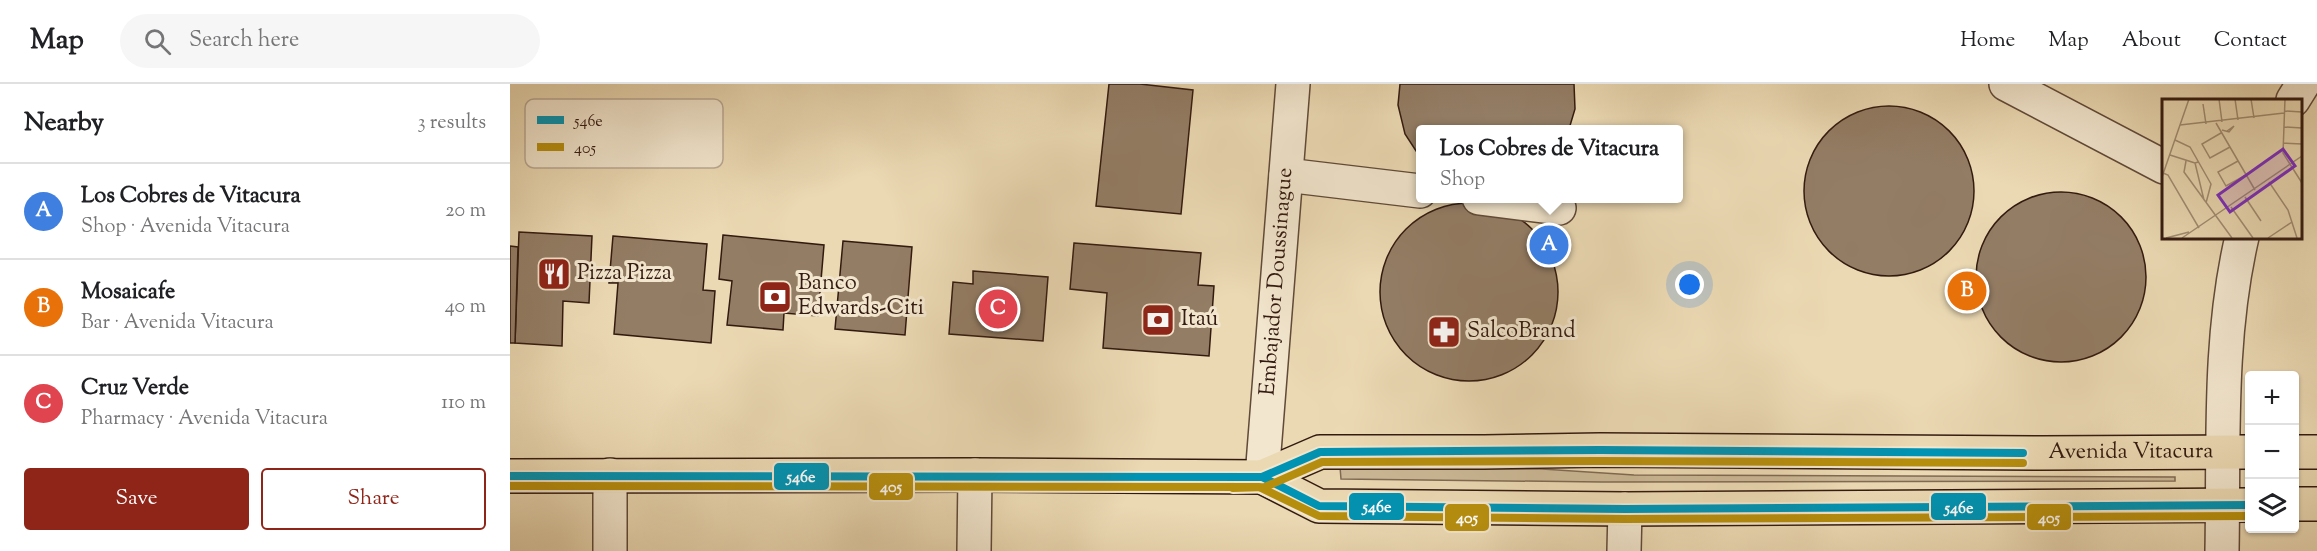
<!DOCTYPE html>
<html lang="en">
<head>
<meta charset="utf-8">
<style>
  body { margin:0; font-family:"Sorts Mill Goudy",serif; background:#f6f6f6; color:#202124 }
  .controls { position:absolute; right:18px; bottom:18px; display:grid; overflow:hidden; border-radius:6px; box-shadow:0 2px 4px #0004 }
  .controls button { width:54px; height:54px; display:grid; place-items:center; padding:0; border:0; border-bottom:2px solid #e0e0e0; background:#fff; color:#202124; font:30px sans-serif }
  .you { position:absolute; left:1180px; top:201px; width:21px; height:21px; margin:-15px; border:4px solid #fff; border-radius:50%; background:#1a73e8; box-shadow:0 0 0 9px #1a73e833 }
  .badge { display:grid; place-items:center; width:39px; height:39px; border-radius:50%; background:#8f2418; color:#fff; font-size:20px; font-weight:700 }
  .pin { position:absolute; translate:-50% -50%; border:3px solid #fff; box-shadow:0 2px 6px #0006 }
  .popup { position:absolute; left:906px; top:41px; width:267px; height:78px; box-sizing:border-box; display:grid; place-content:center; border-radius:6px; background:#fff; filter:drop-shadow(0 2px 4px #0005); font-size:20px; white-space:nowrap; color:#757577 }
  .popup b { font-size:22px; color:#202124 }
  .popup::after { content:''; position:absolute; left:50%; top:100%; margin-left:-12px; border:12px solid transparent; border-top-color:#fff }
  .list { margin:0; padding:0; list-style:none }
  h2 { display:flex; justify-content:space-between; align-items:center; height:78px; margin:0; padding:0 24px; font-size:26px }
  h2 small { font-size:20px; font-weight:400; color:#757577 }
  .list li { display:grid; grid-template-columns:39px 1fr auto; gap:18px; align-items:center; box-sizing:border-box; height:96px; padding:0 24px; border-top:2px solid #e0e0e0 }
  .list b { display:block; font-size:22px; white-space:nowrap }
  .list p { margin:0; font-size:20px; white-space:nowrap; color:#757577 }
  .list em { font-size:20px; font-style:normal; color:#757577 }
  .actions { display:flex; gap:12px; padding:18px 24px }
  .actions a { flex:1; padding:14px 0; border:2px solid #8f2418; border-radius:6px; text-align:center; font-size:21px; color:#8f2418 }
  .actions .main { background:#8f2418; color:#fff }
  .icon { flex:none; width:33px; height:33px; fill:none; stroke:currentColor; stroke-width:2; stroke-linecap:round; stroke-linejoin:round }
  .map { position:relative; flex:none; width:1807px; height:467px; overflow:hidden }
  header { display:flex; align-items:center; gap:36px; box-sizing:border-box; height:84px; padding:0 30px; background:#fff; border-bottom:2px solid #e0e0e0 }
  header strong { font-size:28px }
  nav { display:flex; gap:33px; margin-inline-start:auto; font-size:21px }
  .search { width:420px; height:54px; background:#f6f6f6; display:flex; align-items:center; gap:15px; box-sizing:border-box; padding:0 21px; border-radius:33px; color:#757577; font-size:22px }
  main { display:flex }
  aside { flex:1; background:#fff }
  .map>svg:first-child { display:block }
</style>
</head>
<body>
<header>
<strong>Map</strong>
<div class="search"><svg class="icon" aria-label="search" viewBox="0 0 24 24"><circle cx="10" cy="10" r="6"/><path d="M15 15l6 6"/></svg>Search here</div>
<nav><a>Home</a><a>Map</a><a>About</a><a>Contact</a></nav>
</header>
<main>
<aside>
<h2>Nearby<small>3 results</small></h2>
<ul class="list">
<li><span class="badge" style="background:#3f7fe0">A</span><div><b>Los Cobres de Vitacura</b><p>Shop · Avenida Vitacura</p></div><em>20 m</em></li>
<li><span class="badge" style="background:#e8710a">B</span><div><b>Mosaicafe</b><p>Bar · Avenida Vitacura</p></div><em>40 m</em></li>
<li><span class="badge" style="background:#e0444e">C</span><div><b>Cruz Verde</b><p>Pharmacy · Avenida Vitacura</p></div><em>110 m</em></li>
</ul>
<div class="actions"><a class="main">Save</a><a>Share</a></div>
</aside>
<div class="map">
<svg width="1807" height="467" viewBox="0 0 1807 467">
  <rect width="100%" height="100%" fill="#ebd9b3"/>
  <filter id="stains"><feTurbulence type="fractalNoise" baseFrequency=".00333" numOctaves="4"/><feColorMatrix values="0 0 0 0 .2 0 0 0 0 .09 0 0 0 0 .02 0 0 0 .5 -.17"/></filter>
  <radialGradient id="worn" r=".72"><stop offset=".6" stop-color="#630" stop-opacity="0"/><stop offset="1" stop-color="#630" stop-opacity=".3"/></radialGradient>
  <path fill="#ccb997" stroke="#806a54" stroke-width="1.5" d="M830 383 1032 385 1124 391 1665 393V397L1092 398 831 395Z"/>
  <g fill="#937d65" stroke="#331a10" stroke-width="1.5">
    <path d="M599 0H630L683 6 671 130 586 122Z"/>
    <path d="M890 0H1064L1065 25 1059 45H910V73L895 50 888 21Z"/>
    <circle cx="1379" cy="107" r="85"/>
    <circle cx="1551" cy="193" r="85"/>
    <circle cx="959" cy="208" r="89"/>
    <path d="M9 148 82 152 79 219 53 217 52 262 5 259Z"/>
    <path d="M213 151 314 161 308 232 274 229 273 246 217 241 222 197 209 195Z"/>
    <path d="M103 152 197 160 193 206 205 207 201 259 104 250 108 199H99Z"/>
    <path d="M333 157 402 163 395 251 325 245Z"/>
    <path d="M564 159 691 169 688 201 704 202 699 272 593 264 597 209 560 205Z"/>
    <path d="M0 162 8 163 5 259H0Z"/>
    <path d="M463 187 538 193 533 257 439 250 443 198 463 200Z"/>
  </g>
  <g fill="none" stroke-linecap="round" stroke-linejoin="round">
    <defs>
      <g id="minor">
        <path d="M1496 0 1654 83"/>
        <path d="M1783 16 1793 0"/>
        <path d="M776 91 910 107"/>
        <path d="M969 114 1049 124"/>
        <path id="s1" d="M752 393 783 0"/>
        <path d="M100 467V391"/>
        <path d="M464 467 465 391"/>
        <path d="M1114 467 1115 425"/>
        <path d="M1712 467C1714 363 1708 255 1732 153"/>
      </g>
      <g id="major">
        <path d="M1784 368H1807"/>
        <path d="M0 392 465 391 752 393 809 422 1115 425 1740 421"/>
        <path id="s2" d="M752 393 810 368H974L1090 366 1532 369 1740 368"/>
        <path d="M1784 420H1807"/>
      </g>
    </defs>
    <use href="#minor" stroke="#614a39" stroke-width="36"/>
    <use href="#major" stroke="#331a10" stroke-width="36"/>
    <use href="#minor" stroke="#f2e6ce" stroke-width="33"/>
    <use href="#major" stroke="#ebd9b3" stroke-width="33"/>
    <defs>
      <g id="bus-1">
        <path d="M0 392 752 393 809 422 1115 425 1740 421"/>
        <path d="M723 393H752L810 368 1090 366 1513 369"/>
      </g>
      <g id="bus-2">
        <path d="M0 402 749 403 809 432 1115 435 1740 432"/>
        <path d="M723 404 755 403 812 378 1090 377 1513 379"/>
      </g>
    </defs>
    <use href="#bus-1" stroke="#f2e6ce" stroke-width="12"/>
    <use href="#bus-2" stroke="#f2e6ce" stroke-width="12"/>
    <use href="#bus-1" stroke="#0093b3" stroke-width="8"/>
    <use href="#bus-2" stroke="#b68e0e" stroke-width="8"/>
  </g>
  <defs>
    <symbol id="restaurant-square" viewBox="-11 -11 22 22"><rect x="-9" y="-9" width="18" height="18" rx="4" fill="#8f2418" stroke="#f2e6ce"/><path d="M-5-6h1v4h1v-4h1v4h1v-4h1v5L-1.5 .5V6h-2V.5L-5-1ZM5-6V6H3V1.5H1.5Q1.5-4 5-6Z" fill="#fff"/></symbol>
    <symbol id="bank-square" viewBox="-11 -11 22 22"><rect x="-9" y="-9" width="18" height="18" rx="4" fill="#8f2418" stroke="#f2e6ce"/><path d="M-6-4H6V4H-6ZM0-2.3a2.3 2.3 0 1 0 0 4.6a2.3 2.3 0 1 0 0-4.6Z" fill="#fff"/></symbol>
    <symbol id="pharmacy-square" viewBox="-11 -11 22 22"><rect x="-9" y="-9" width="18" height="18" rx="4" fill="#8f2418" stroke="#f2e6ce"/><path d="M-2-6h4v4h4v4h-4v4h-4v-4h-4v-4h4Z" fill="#fff"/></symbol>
  </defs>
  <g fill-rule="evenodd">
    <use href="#restaurant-square" x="25" y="171" width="38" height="38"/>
    <use href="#bank-square" x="246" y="194" width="38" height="38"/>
    <use href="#bank-square" x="629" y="217" width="38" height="38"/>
    <use href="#pharmacy-square" x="915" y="229" width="38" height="38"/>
  </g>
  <g text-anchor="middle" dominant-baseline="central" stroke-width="6" stroke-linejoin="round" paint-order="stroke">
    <g font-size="22" fill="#331a10" stroke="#f2e6ce" text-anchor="start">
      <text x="67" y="190">Pizza Pizza</text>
      <text x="288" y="200">Banco<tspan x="288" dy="25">Edwards-Citi</tspan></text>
      <text x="671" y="236">Itaú</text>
      <text x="957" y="248">SalcoBrand</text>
    </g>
    <g font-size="22" fill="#331a10" stroke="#f2e6ce">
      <text stroke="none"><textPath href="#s1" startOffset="196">Embajador Doussinague</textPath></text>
      <text stroke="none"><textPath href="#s2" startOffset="874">Avenida Vitacura</textPath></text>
    </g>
  </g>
  <g transform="translate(1652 15)">
    <rect width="140" height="140" fill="#ebd9b3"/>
    <path fill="none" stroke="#a18d72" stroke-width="1.5" d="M57 0 60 23M73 0 76 21M89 0 92 19M123 0 121 54 140 84M41 5 44 25M122 12 140 13M54 24 93 91M18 26 122 14M122 28 140 29M60 31 67 33 72 27 65 32M59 34 40 45 48 59 68 48M13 41 28 48 49 85 44 104M121 44 140 45M8 56 33 64M24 62 22 73 70 139M76 62 56 73 64 87 84 76M36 63 33 64 42 101M1 74 6 76 37 129M0 78 27 0M107 83 126 111 135 139M83 98 99 122M69 108 91 139M4 139 27 133M20 139 140 57M106 139 130 123"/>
    <path fill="#7b2cbf" fill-opacity="0.15" stroke="#7b2cbf" stroke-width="3" d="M121 50 133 67 68 113 56 96Z"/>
    <rect width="140" height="140" fill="none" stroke="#331a10" stroke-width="3"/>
  </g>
  <rect x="15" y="15" width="198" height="69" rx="9" fill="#f2e6ce" stroke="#b9a995" stroke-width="1.5"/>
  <rect x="27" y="32" width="27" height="8" fill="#0093b3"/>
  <rect x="27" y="59" width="27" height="8" fill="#b68e0e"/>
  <g font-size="16" fill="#331a10">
    <text x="64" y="42">546e</text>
    <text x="64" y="69">405</text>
  </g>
  <g stroke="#f2e6ce" stroke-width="2">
    <rect x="263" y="378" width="57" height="29" rx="6" fill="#0093b3"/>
    <rect x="358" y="388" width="46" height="29" rx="6" fill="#b68e0e"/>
    <rect x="838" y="408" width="57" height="29" rx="6" fill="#0093b3"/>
    <rect x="1420" y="408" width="57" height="29" rx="6" fill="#0093b3"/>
    <rect x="1516" y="419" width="46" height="28" rx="6" fill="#b68e0e"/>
    <rect x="934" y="419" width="46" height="29" rx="6" fill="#b68e0e"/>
  </g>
  <g font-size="16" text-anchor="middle" font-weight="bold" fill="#fff">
    <text x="291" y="398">546e</text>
    <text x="381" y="408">405</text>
    <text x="867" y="428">546e</text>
    <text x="1449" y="429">546e</text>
    <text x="1539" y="439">405</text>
    <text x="957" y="439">405</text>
  </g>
  <rect width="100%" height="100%" filter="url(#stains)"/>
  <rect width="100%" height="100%" fill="url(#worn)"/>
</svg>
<div class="controls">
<button>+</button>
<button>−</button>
<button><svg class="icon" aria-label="layers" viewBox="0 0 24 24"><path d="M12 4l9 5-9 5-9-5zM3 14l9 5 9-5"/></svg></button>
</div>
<div class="you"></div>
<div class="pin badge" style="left:1039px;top:161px;background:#3f7fe0">A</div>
<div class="popup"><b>Los Cobres de Vitacura</b>Shop</div>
<div class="pin badge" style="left:1457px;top:207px;background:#e8710a">B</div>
<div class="pin badge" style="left:488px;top:225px;background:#e0444e">C</div>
</div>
</main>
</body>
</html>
